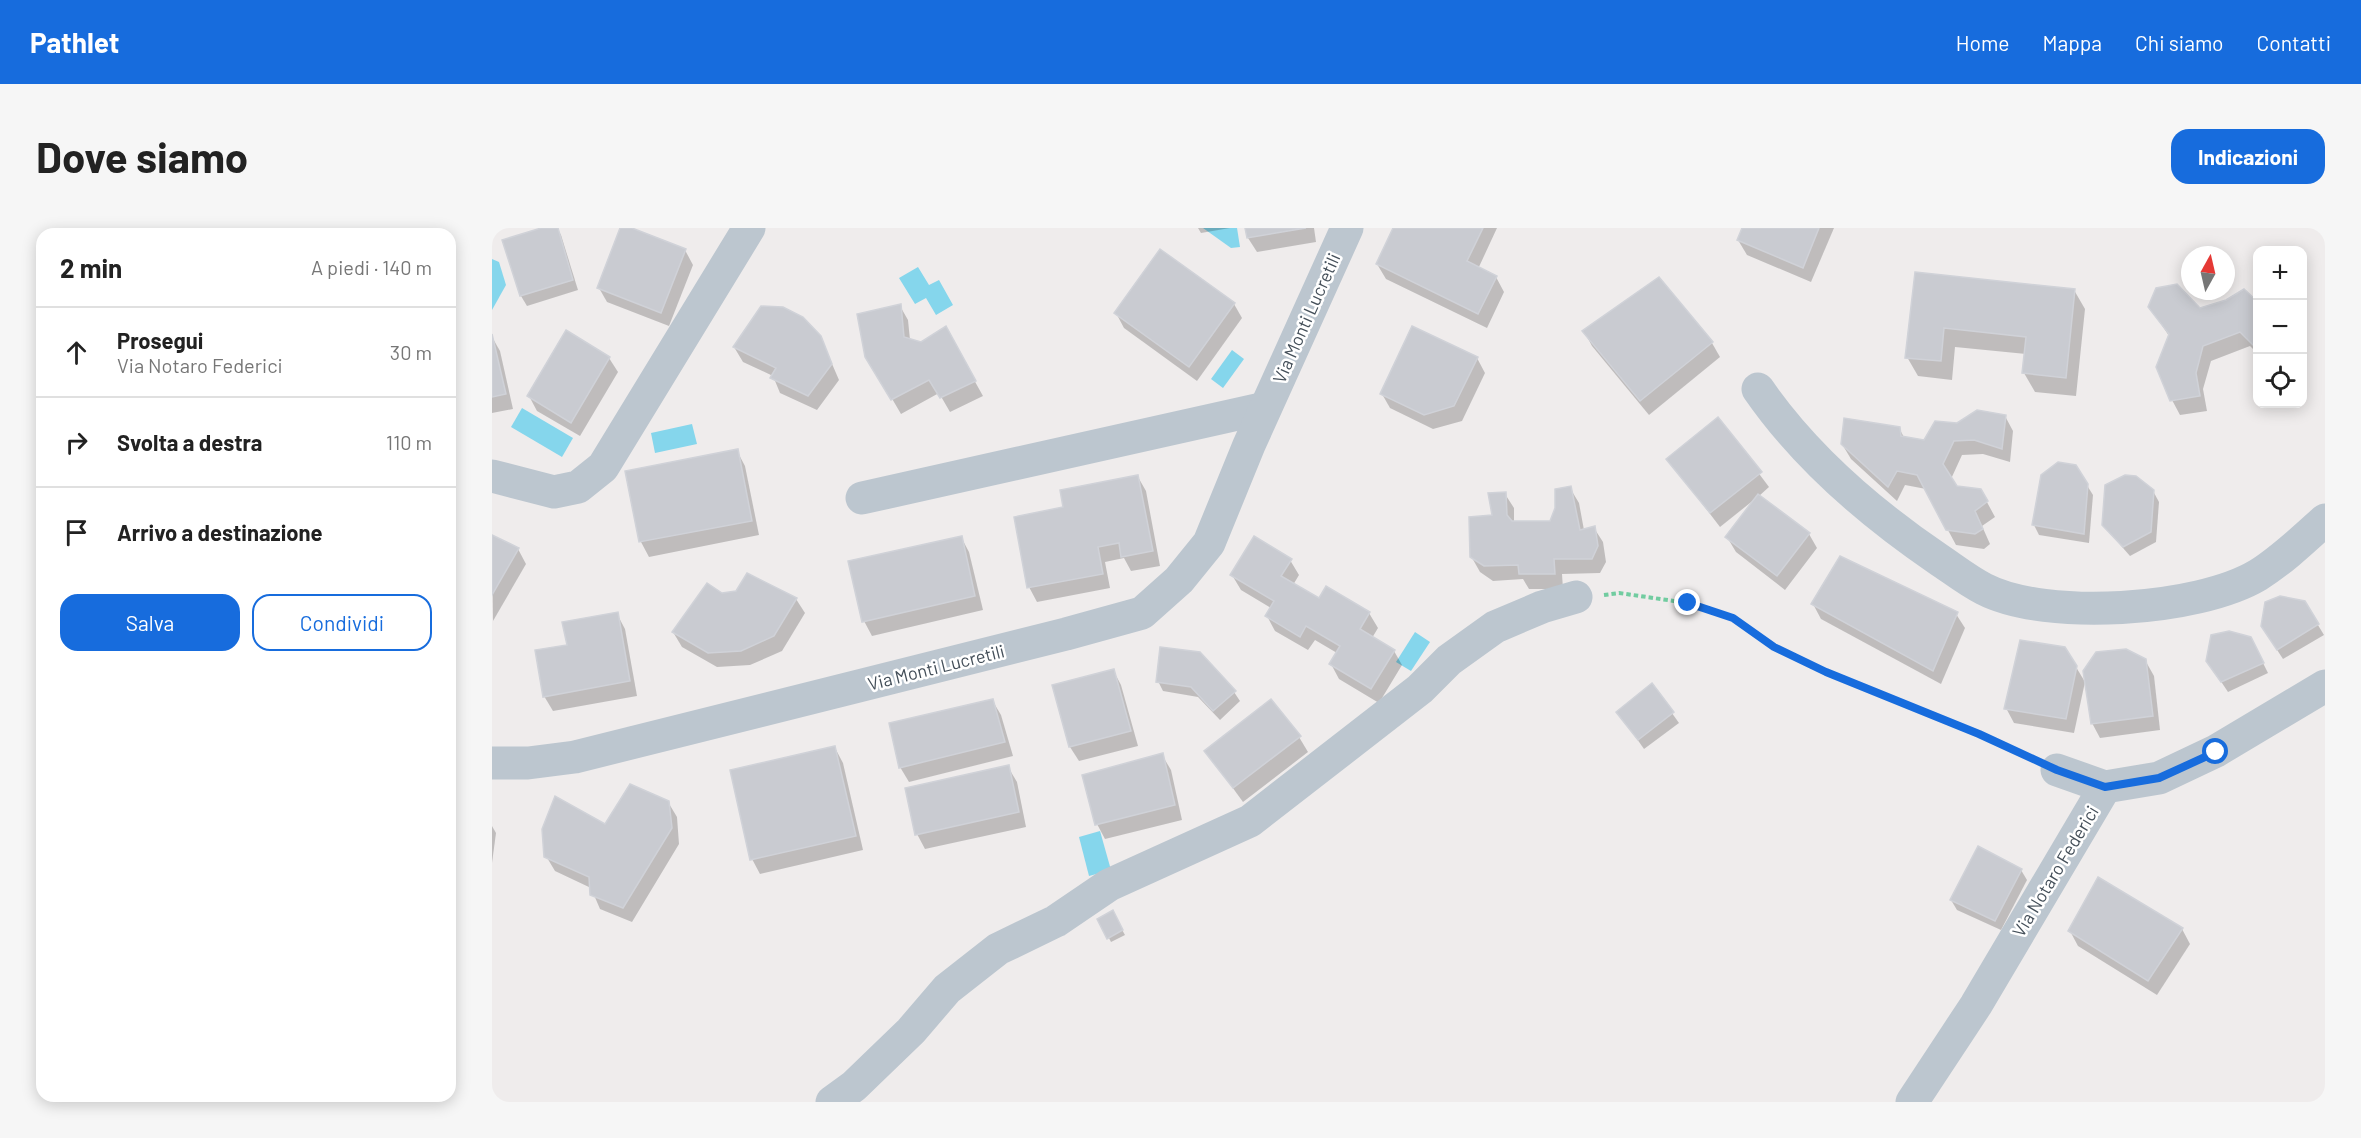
<!DOCTYPE html>
<html lang="it">
<head>
<meta charset="utf-8">
<style>
  body { margin:0; font-family:Barlow,sans-serif; background:#f6f6f6; color:#222 }
  .controls { position:absolute; right:18px; top:18px; display:grid; overflow:hidden; border-radius:12px; box-shadow:0 3px 15px #0003 }
  .controls button { width:54px; height:54px; display:grid; place-items:center; padding:0; border:0; border-bottom:2px solid #e0e0e0; background:#fff; color:#222; font:30px sans-serif }
  .compass { position:absolute; left:1689px; top:18px; width:54px; height:54px; border-radius:50%; background:#fff; box-shadow:0 3px 15px #0003; rotate:8deg }
  .stop { position:absolute; width:18px; height:18px; margin:-14px; border:4px solid #176cdd; border-radius:50%; background:#fff }
  .stop.end { background:#176cdd; border-color:#fff; box-shadow:0 2px 6px #0008 }
  .list { margin:0; padding:0; list-style:none }
  h2 { display:flex; justify-content:space-between; align-items:center; height:78px; margin:0; padding:0 24px; font-size:26px }
  h2 small { font-size:20px; font-weight:400; color:#767676 }
  .list li { display:grid; grid-template-columns:39px 1fr auto; gap:18px; align-items:center; box-sizing:border-box; height:90px; padding:0 24px; border-top:2px solid #e0e0e0 }
  .list b { display:block; font-size:22px; white-space:nowrap }
  .list p { margin:0; font-size:20px; white-space:nowrap; color:#767676 }
  .list em { font-size:20px; font-style:normal; color:#767676 }
  .actions { display:flex; gap:12px; padding:18px 24px }
  .actions a { flex:1; padding:14px 0; border:2px solid #176cdd; border-radius:18px; text-align:center; font-size:21px; color:#176cdd }
  .actions .main { background:#176cdd; color:#fff }
  .icon { flex:none; width:33px; height:33px; fill:none; stroke:currentColor; stroke-width:2; stroke-linecap:round; stroke-linejoin:round }
  .map { position:relative; flex:none; width:1833px; height:874px; overflow:hidden; border-radius:18px }
  header { display:flex; align-items:center; gap:36px; box-sizing:border-box; height:84px; padding:0 30px; background:#176cdd; color:#fff }
  header strong { font-size:28px }
  nav { display:flex; gap:33px; margin-inline-start:auto; font-size:21px }
  .intro { display:flex; align-items:center; justify-content:space-between; box-sizing:border-box; height:144px; padding:0 36px }
  h1 { margin:0; font-size:42px }
  .button { padding:15px 27px; border-radius:18px; background:#176cdd; color:#fff; font-size:21px; font-weight:700 }
  main { display:flex; gap:36px; padding:0 36px }
  aside { flex:1; background:#fff; border-radius:18px; box-shadow:0 3px 15px #0003 }
  .map>svg:first-child { display:block }
</style>
</head>
<body>
<header>
<strong>Pathlet</strong>
<nav><a>Home</a><a>Mappa</a><a>Chi siamo</a><a>Contatti</a></nav>
</header>
<div class="intro"><h1>Dove siamo</h1><a class="button">Indicazioni</a></div>
<main>
<aside>
<h2>2 min<small>A piedi · 140 m</small></h2>
<ul class="list">
<li><svg class="icon" aria-label="ahead" viewBox="0 0 24 24"><path d="M12 20V5M6 11l6-6 6 6"/></svg><div><b>Prosegui</b><p>Via Notaro Federici</p></div><em>30 m</em></li>
<li><svg class="icon" aria-label="right" viewBox="0 0 24 24"><path d="M7 20v-9h11M14 6l5 5-5 5"/></svg><div><b>Svolta a destra</b></div><em>110 m</em></li>
<li><svg class="icon" aria-label="arrive" viewBox="0 0 24 24"><path d="M6 21V4h12l-3 4 3 4H6"/></svg><div><b>Arrivo a destinazione</b></div></li>
</ul>
<div class="actions"><a class="main">Salva</a><a>Condividi</a></div>
</aside>
<div class="map">
<svg width="1833" height="874" viewBox="0 0 1833 874">
  <rect width="100%" height="100%" fill="#efecec"/>
  <g fill="#85d6ec">
    <path d="M711 0H745L748 19 739 20Z"/>
    <path d="M0 31 7 34 14 57 0 82Z"/>
    <path d="M426 39 437 57 447 52 461 77 444 87 434 70 423 76 407 50Z"/>
    <path d="M740 122 752 131 731 160 719 151Z"/>
    <path d="M30 180 81 210 70 229 19 199Z"/>
    <path d="M200 196 205 216 163 225 159 205Z"/>
    <path d="M923 404 938 414 919 443 904 434Z"/>
    <path d="M608 603 619 642 597 648 587 609Z"/>
  </g>
  <g fill="#0003">
    <path d="M54 0H65L69 7 86 62 35 78 29 68 12 13Z"/>
    <path d="M130 0H136L193 22 201 37 177 98 115 74 107 60Z"/>
    <path d="M706 0H738L709 5Z"/>
    <path d="M755 0H822L824 14 765 24 756 10Z"/>
    <path d="M903 0H1005L986 41 1004 49 1012 64 995 100 894 51 885 36Z"/>
    <path d="M1251 0H1342L1319 54 1255 27 1246 12Z"/>
    <path d="M1424 45 1582 62 1593 81 1584 168 1543 164 1532 145 1534 126 1463 119 1460 152 1426 148 1415 129Z"/>
    <path d="M742 76 750 90 705 153 632 100 624 85Z"/>
    <path d="M1766 76V126L1758 118 1719 133 1711 161 1715 183 1688 187 1680 172 1677 108 1658 79 1708 82Z"/>
    <path d="M408 78 416 92 418 112 429 116 453 100 491 168 458 184 447 165 409 186 375 128Z"/>
    <path d="M1092 103 1220 115 1228 129 1157 187 1100 118Z"/>
    <path d="M328 108 347 152 325 182 288 165 281 148 251 134 242 119Z"/>
    <path d="M0 109 8 123 21 181 0 185Z"/>
    <path d="M117 130 126 144 88 208 45 183 37 168Z"/>
    <path d="M985 130 993 145 970 193 941 201 898 180 890 166Z"/>
    <path d="M1513 188 1521 203 1518 234 1491 226 1470 227 1459 251 1464 259 1489 263 1503 289 1490 298 1498 316 1492 321 1464 317 1434 261 1413 257 1405 273 1359 231 1350 216 1407 200 1413 211 1433 214 1466 197Z"/>
    <path d="M1226 191 1277 259 1267 268 1317 306 1325 320 1293 362 1244 324 1235 309 1263 271 1228 299 1176 231Z"/>
    <path d="M245 223 253 238 267 307 157 329 149 314 135 244Z"/>
    <path d="M1583 238 1601 267 1597 315 1547 307 1542 297Z"/>
    <path d="M646 249 654 263 668 338 639 343 632 330 613 334 618 360 545 374 537 359 573 280Z"/>
    <path d="M1078 260 1087 275 1092 302 1102 300 1111 314 1114 334 1108 345 1070 346 1071 361H1037L1031 351 1001 353 988 344 979 328 1013 266 1022 280V295L1059 294Z"/>
    <path d="M1661 263 1667 274 1664 314 1638 328 1611 297Z"/>
    <path d="M0 308 26 321 34 336 1 393Z"/>
    <path d="M469 309 477 324 491 382 380 408 372 393Z"/>
    <path d="M798 332 807 347 801 357 827 372 877 385 886 400 880 410 902 423 910 437 887 475 847 451 839 436 845 425 823 412 816 422 783 403 775 388 779 380 749 362 740 347Z"/>
    <path d="M230 366 304 371 313 385 290 423 258 437 225 439 190 419 181 404Z"/>
    <path d="M1812 374 1832 407 1791 431 1776 408Z"/>
    <path d="M1321 376 1464 386 1473 400 1449 456 1329 391Z"/>
    <path d="M125 386 133 401 145 468 61 483 52 468Z"/>
    <path d="M1764 421 1776 445 1736 464 1722 443Z"/>
    <path d="M1653 432 1662 448 1668 502 1608 510 1600 495Z"/>
    <path d="M1584 439 1593 454 1582 505 1522 495 1514 480Z"/>
    <path d="M621 442 629 457 646 518 587 533 578 519 562 458Z"/>
    <path d="M666 453 742 464 748 473 728 492 706 469 671 463Z"/>
    <path d="M1160 457 1187 495 1152 521 1126 484Z"/>
    <path d="M500 472 509 487 521 528 417 554 408 539Z"/>
    <path d="M807 509 816 524 751 574 714 523Z"/>
    <path d="M343 520 351 535 371 622 268 646 260 631Z"/>
    <path d="M670 527 679 542 690 592 613 611 605 596Z"/>
    <path d="M516 539 525 554 534 599 433 621 425 606Z"/>
    <path d="M176 574 185 589 187 616 140 694 108 681 99 660 63 643 54 628 114 598Z"/>
    <path d="M0 598 4 605 0 635Z"/>
    <path d="M1529 642 1535 652 1509 702 1465 682 1459 672Z"/>
    <path d="M620 684 633 707 619 714 607 691Z"/>
    <path d="M1690 701 1698 716 1665 767 1586 718 1578 703Z"/>
  </g>
  <g fill="#c9cbd1" stroke="#d0d2d8" stroke-width="1.5">
    <path d="M49 0H66L81 52 28 68 10 12Z"/>
    <path d="M128 0H140L194 21 169 85 105 60Z"/>
    <path d="M753 0H814L755 10Z"/>
    <path d="M901 0H991L975 33 1005 48 986 86 884 36Z"/>
    <path d="M1250 0H1327L1311 40 1245 12Z"/>
    <path d="M668 21 743 75 697 139 622 85Z"/>
    <path d="M1423 44 1583 61 1574 150 1530 145 1534 109 1452 100 1449 133 1413 130Z"/>
    <path d="M1167 49 1221 114 1148 173 1090 103Z"/>
    <path d="M1685 56 1708 80 1734 72 1752 61 1766 74V122L1748 104 1711 118 1704 145 1708 168 1678 173 1664 139 1677 106 1656 79 1664 60Z"/>
    <path d="M409 76 412 109 429 114 454 98 484 153 448 170 437 152 399 172 373 129 365 86Z"/>
    <path d="M269 78 291 79 311 89 329 108 340 136 316 168 278 150 284 140 241 119Z"/>
    <path d="M920 98 986 129 962 178 932 187 888 166Z"/>
    <path d="M74 102 118 129 79 195 35 168Z"/>
    <path d="M0 106 14 166 0 169Z"/>
    <path d="M1485 182 1514 187 1510 221 1482 212 1462 213 1451 236 1465 258 1489 261 1496 273 1483 283 1491 301 1483 306 1454 302 1425 247 1405 243 1396 259 1349 216 1352 190 1408 199 1409 208 1432 212 1443 193 1465 195Z"/>
    <path d="M1226 189 1270 244 1218 285 1174 231Z"/>
    <path d="M246 221 260 293 147 314 133 243Z"/>
    <path d="M1566 234 1584 237 1596 256 1592 306 1540 297 1549 247Z"/>
    <path d="M646 247 661 323 629 329 627 315 606 319 611 346 535 360 522 289 571 279 568 262Z"/>
    <path d="M1633 247 1644 248 1662 262 1659 304 1631 319 1610 297 1613 257Z"/>
    <path d="M1079 258 1088 302 1103 298 1106 318 1100 331H1062L1063 346H1027L1026 337 992 338 978 329 977 289 1000 287 996 265 1014 264 1015 287 1020 293H1058L1063 280V261Z"/>
    <path d="M1266 266 1318 305 1285 348 1233 309Z"/>
    <path d="M0 307 27 320 0 367Z"/>
    <path d="M470 308 483 368 370 394 356 333Z"/>
    <path d="M762 308 800 331 789 348 827 370 834 358 878 384 868 401 903 422 879 461 837 436 848 418 814 398 808 409 773 388 782 373 738 347Z"/>
    <path d="M1348 328 1466 384 1441 443 1319 376Z"/>
    <path d="M255 345 305 370 282 408 249 423 216 425 180 404 215 355 230 365 244 363Z"/>
    <path d="M1788 368 1813 373 1827 396 1785 422 1769 398 1773 374Z"/>
    <path d="M126 384 138 453 51 469 43 422 75 417 70 394Z"/>
    <path d="M1737 403 1759 409 1772 435 1729 454 1714 433 1719 407Z"/>
    <path d="M1528 412 1573 419 1585 438 1574 491 1512 481Z"/>
    <path d="M668 419 708 424 744 463 721 483 699 459 664 454Z"/>
    <path d="M1634 421 1654 431 1661 488 1599 496 1591 443 1604 424Z"/>
    <path d="M622 441 639 503 577 519 560 457Z"/>
    <path d="M1160 455 1182 484 1146 512 1124 484Z"/>
    <path d="M501 471 513 514 407 540 397 495Z"/>
    <path d="M779 471 809 508 741 560 712 523Z"/>
    <path d="M343 518 364 608 258 632 238 542Z"/>
    <path d="M671 525 683 577 603 597 590 547Z"/>
    <path d="M517 537 527 584 423 607 413 560Z"/>
    <path d="M138 556 177 573 180 600 131 680 98 667 97 649 52 629 50 601 63 568 113 596Z"/>
    <path d="M1486 618 1530 641 1503 693 1458 672Z"/>
    <path d="M1606 649 1691 700 1656 753 1576 703Z"/>
    <path d="M621 682 631 702 615 711 605 691Z"/>
  </g>
  <g fill="none" stroke-linecap="round" stroke-linejoin="round">
    <path stroke="#71cca0" stroke-width="4" stroke-dasharray="4.5 3" stroke-linecap="butt" d="M1112 367 1127 365 1196 375 1241 390 1282 419 1333 444 1487 506 1540 530"/>
    <g stroke="#bcc6cf" stroke-width="33">
      <path d="M1266 161C1313 229 1377 284 1446 331 1461 341 1476 353 1492 361 1554 393 1706 383 1766 347 1790 332 1812 311 1833 292"/>
      <path d="M0 248 62 264 86 259 111 239 257 0"/>
      <path d="M370 270 773 180"/>
      <path d="M0 535H36L83 529 574 406 650 385 687 352 717 315 757 217 855 0"/>
      <path d="M1565 542 1613 559"/>
      <path d="M340 874 362 858 419 803 455 761 506 721 564 693 617 657 758 593 928 461 957 432 1003 399 1050 379 1084 369"/>
      <path d="M1420 874 1484 777 1613 559 1667 550 1724 523 1833 458"/>
    </g>
  </g>
  <g fill="none" stroke-linecap="round" stroke-linejoin="round">
    <path stroke="#176cdd" stroke-width="8" d="M1196 375 1241 390 1282 419 1334 444 1487 506 1565 542 1613 559 1667 550 1724 524"/>
  </g>
  <g text-anchor="middle" dominant-baseline="central" stroke-width="5" stroke-linejoin="round" paint-order="stroke">
    <g font-size="18" fill="#444f59" stroke="#fff">
      <text transform="translate(814 90) rotate(-66)">Via Monti Lucretili</text>
      <text transform="translate(444 439) rotate(-14)">Via Monti Lucretili</text>
      <text transform="translate(1563 643) rotate(-59)">Via Notaro Federici</text>
    </g>
  </g>
</svg>
<div class="controls">
<button>+</button>
<button>−</button>
<button><svg class="icon" aria-label="locate" viewBox="0 0 24 24"><circle cx="12" cy="12" r="6"/><path d="M12 2v4M12 18v4M2 12h4M18 12h4"/></svg></button>
</div>
<svg class="compass" viewBox="-18 -18 36 36"><path d="M0-13l5 13h-10z" fill="#e53935"/><path d="M0 13l5-13h-10z" fill="#767676"/></svg>
<div class="stop" style="left:1724px;top:524px"></div>
<div class="stop end" style="left:1196px;top:375px"></div>
</div>
</main>
</body>
</html>
